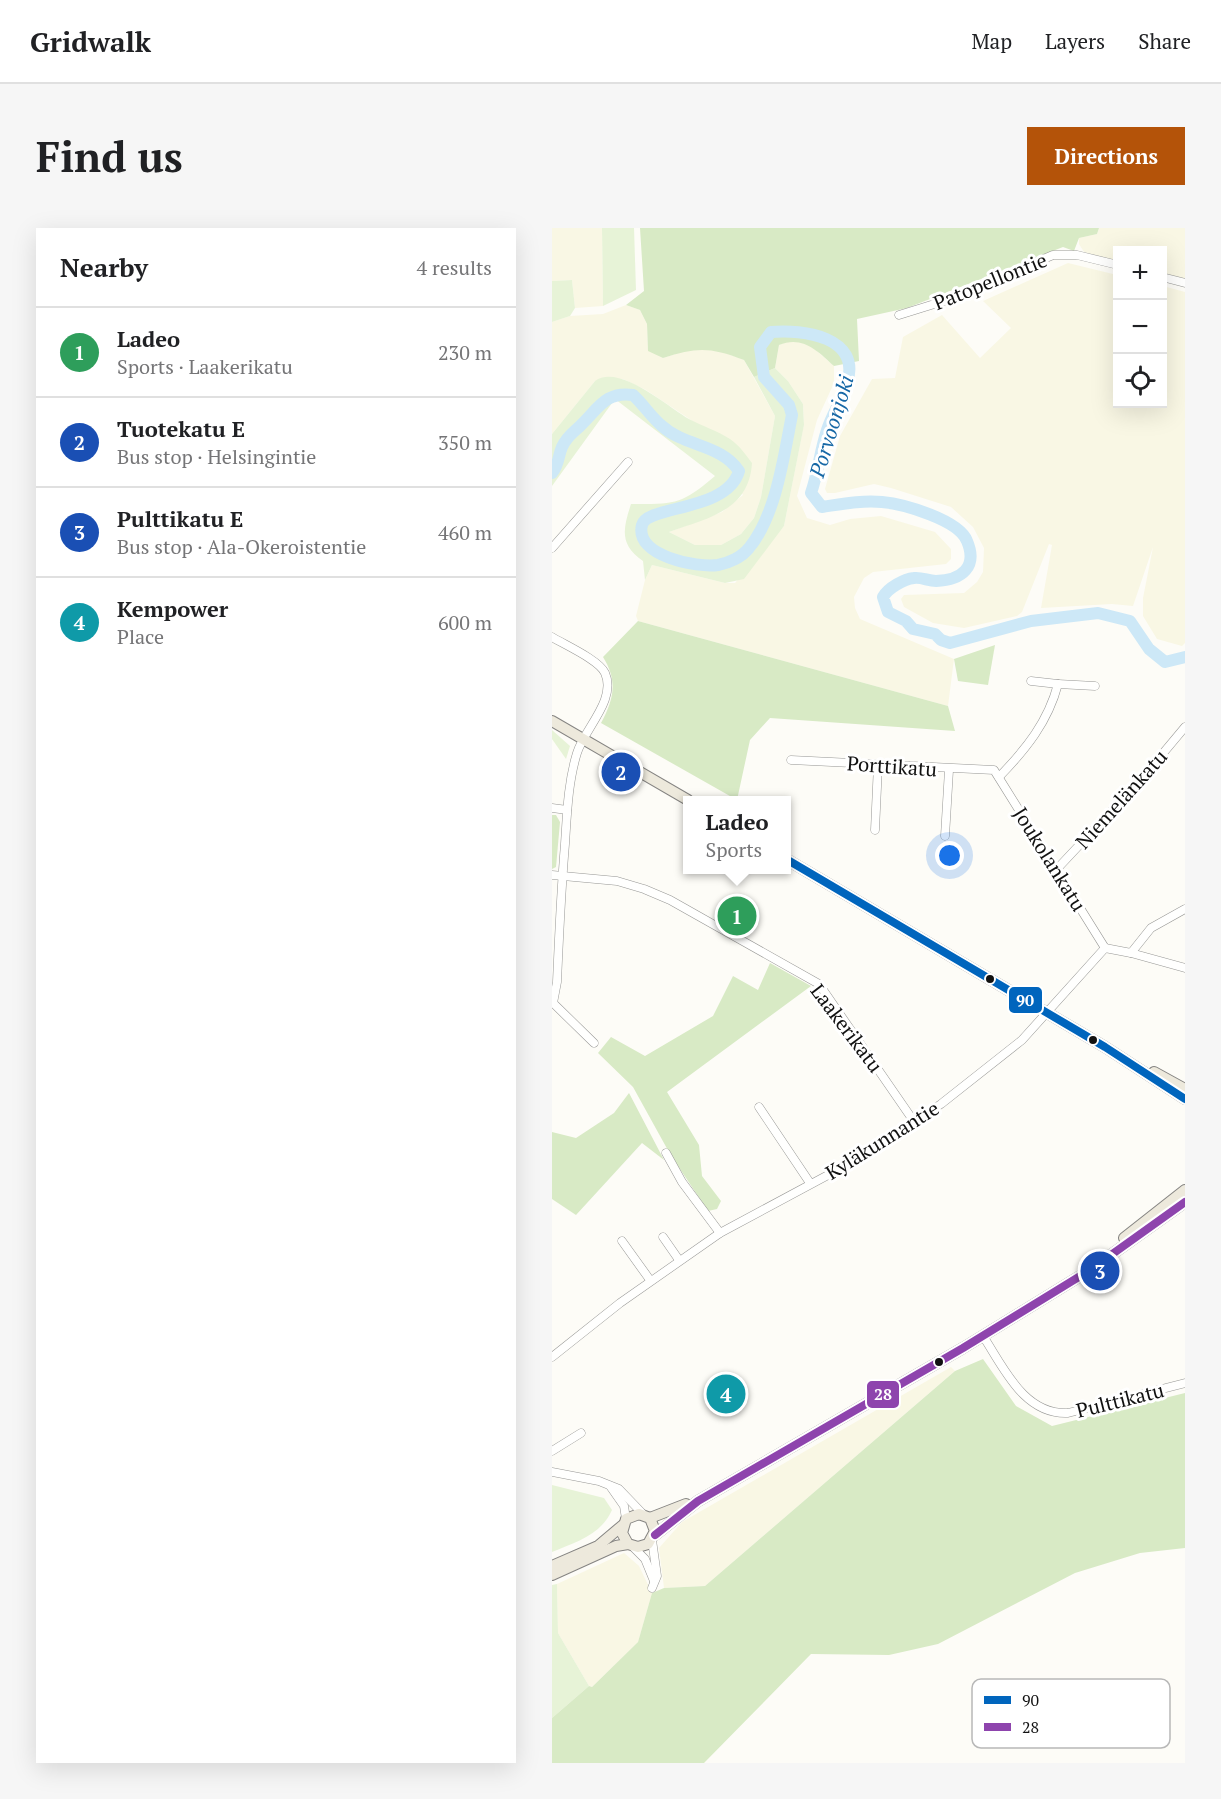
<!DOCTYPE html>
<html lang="en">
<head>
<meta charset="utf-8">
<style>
  body { margin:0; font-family:"PT Serif",serif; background:#f6f6f6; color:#202124 }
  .controls { position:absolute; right:18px; top:18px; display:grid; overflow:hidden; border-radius:0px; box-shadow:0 6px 24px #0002 }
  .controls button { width:54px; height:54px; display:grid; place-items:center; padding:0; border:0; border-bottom:2px solid #e0e0e0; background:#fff; color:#202124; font:30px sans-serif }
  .you { position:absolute; left:398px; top:628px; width:21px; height:21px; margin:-15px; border:4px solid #fff; border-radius:50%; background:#1a73e8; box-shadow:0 0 0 9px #1a73e833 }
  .badge { display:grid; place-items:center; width:39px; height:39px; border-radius:50%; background:#b45309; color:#fff; font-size:20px; font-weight:700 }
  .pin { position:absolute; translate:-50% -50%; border:3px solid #fff; box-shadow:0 2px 6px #0006 }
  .popup { position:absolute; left:131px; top:568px; width:108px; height:78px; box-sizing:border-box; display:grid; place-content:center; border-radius:0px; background:#fff; filter:drop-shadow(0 2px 4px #0005); font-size:20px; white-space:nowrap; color:#757577 }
  .popup b { font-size:22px; color:#202124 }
  .popup::after { content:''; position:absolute; left:50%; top:100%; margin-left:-12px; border:12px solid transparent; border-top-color:#fff }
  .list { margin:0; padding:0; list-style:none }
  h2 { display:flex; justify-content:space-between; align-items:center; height:78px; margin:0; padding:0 24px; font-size:26px }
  h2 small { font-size:20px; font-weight:400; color:#757577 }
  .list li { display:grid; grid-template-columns:39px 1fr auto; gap:18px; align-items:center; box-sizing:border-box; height:90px; padding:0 24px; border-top:2px solid #e0e0e0 }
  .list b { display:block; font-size:22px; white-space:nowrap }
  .list p { margin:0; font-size:20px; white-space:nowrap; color:#757577 }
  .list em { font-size:20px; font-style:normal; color:#757577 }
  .icon { flex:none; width:33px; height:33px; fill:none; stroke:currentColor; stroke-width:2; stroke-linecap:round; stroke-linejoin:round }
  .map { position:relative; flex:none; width:633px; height:1535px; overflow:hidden; border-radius:0px }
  header { display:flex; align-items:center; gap:36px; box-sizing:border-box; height:84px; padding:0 30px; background:#fff; border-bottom:2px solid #e0e0e0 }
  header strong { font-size:28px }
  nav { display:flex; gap:33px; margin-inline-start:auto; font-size:21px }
  .intro { display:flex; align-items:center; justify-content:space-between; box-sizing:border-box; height:144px; padding:0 36px }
  h1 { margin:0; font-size:42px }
  .button { padding:15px 27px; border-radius:0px; background:#b45309; color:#fff; font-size:21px; font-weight:700 }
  main { display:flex; gap:36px; padding:0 36px }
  aside { flex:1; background:#fff; border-radius:0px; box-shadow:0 6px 24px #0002 }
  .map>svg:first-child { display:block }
</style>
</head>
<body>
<header>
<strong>Gridwalk</strong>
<nav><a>Map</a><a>Layers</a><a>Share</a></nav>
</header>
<div class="intro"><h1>Find us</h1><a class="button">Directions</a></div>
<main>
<aside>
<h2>Nearby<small>4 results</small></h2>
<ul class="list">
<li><span class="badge" style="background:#2e9e5b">1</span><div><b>Ladeo</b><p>Sports · Laakerikatu</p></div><em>230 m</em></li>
<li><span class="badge" style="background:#1a4fb4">2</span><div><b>Tuotekatu E</b><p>Bus stop · Helsingintie</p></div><em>350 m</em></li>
<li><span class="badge" style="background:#1a4fb4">3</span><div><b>Pulttikatu E</b><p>Bus stop · Ala-Okeroistentie</p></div><em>460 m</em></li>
<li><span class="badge" style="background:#0f9aa8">4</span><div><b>Kempower</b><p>Place</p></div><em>600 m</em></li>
</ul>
</aside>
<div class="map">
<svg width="633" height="1535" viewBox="0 0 633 1535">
  <rect width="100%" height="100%" fill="#fdfcf7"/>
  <g fill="#f9f7e4">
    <path d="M0 0H50L51 78 23 80 20 52 0 53Z"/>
    <path d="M547 0H633V51L611 45 610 22H566L565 33 532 24 527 16V10L545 6Z"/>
    <path d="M516 35 565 47 566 176H610L611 58 633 64V415L630 418 605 411 591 388V370L601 319 581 378 560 376 489 380 500 317 497 316 470 384 465 388 412 400 381 395 352 379 349 371 352 367 412 365 425 354 431 344 432 320 421 299 399 279 339 260 322 256 283 265H275L273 261 288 208 320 151 343 150 351 109 390 87 428 130 459 100 431 73Z"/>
    <path d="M74 77 88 82 95 96 96 122 111 130 142 120 166 122 192 132 223 188 209 269 202 290 189 306 169 317H143L117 304 170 284 191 267 139 192 94 162 71 151 43 153 0 206V94L18 88 51 86Z"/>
    <path d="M239 112 257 116 282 138V155L265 192 245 268 255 290 278 297 298 291 329 288 383 304 399 321V331L394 336 321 344 312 350 302 369 303 380 308 391 402 431 396 478 86 393 84 388 93 352 100 337 173 355H183L232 298 252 196 251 176 236 153 223 140 227 117Z"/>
    <path d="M399 1139 403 1143 153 1358 112 1360 107 1320 130 1294Z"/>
    <path d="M72 1325 87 1338 100 1365 86 1414 40 1459 37 1458 6 1405 5 1356Z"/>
  </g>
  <g fill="#e7f3d7">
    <path d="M50 0H82L84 62 51 78Z"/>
    <path d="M20 52 23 80 18 88 0 94V53Z"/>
    <path d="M223 140 236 153 251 176 252 197 232 298 192 351 173 355 100 337 93 352 91 333C67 316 71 301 79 276 123 276 129 277 163 248L63 171 0 258V206L43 153C67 135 116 179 137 191 150 198 166 203 178 211 187 217 194 227 200 235 197 283 156 290 117 304L143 317H169L189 306 202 290 209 269 223 188 202 149Z"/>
    <path d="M0 502 18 518 14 531 0 511Z"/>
    <path d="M0 1257 52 1270 60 1282C49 1307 24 1314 0 1324Z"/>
    <path d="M5 1356 6 1405 37 1458 0 1490V1357Z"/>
  </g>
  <g fill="#d8eac5">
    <path d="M88 0H547L545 6 527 10 522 23 511 19 355 80 305 91 307 133 282 138C266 123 250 107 227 117L223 140 202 149 192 132C158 119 145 119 111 130L96 123 95 96 88 82 74 77 92 63Z"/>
    <path d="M86 393 396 478 403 503 218 490 198 512 185 572 49 495C62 471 66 453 51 429Z"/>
    <path d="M443 417 436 457 406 453 402 431Z"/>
    <path d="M0 587H4L8 594 4 639 0 641Z"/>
    <path d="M218 735 259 758 115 864 147 917 150 948 169 973 165 981 156 983 118 926 81 859 46 825 59 809 93 828 161 788 181 748 206 762Z"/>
    <path d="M77 865 112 932 90 915 24 987 0 971V904L24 910 62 885Z"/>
    <path d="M431 1131 464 1178 500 1198 633 1165V1320L588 1325 523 1345 386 1416 337 1427 259 1426 152 1535H0V1490L37 1458 40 1459 86 1414 100 1365 112 1360 153 1358 403 1143Z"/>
  </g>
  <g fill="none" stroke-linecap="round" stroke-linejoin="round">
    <path stroke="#cde8f7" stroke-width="12" d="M0 245C7 237 6 228 10 219 16 206 23 204 31 195 47 179 55 163 81 167 92 177 99 189 110 198 133 219 169 216 187 243 175 284 95 277 90 297 82 328 145 340 166 337 177 335 190 329 197 320 224 288 232 227 240 187L237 177 212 149 208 119 219 104C251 101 310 109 295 155 290 172 280 186 275 202 268 223 266 245 259 265L270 279C290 276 310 272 330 274 352 276 407 292 415 313 426 339 410 352 384 353 376 353 370 349 362 350 352 351 336 360 331 369L336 384 354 393 361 401 383 406 389 412 398 415 479 393 546 385 578 393 597 421 613 434 633 429"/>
    <defs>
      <g id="minor">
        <path d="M610 49 633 55"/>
        <path d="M347 87 392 73 501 27H525L566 37"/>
        <path d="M0 320 76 234"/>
        <path d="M0 409C13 417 47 432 53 445 65 472 32 501 25 525 16 554 15 586 13 616 9 662 7 708 5 754L1 775"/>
        <path d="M479 453 506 456"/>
        <path d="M239 532 442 542 553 720"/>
        <path d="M447 549C474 521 496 494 506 456L543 458"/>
        <path d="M0 580 15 582"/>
        <path d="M323 602 326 537"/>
        <path d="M393 608 397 542"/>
        <path d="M504 642 592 548 633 499"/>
        <path d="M0 647 65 653 92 661 118 672 267 756 363 895"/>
        <path d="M553 720 579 725 599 700 633 681"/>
        <path d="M579 725 633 740"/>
        <path d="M0 774 42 815"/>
        <path d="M207 879 258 955"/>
        <path d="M114 925 130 954 168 1005"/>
        <path d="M111 1009 127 1032"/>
        <path d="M70 1013 98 1052"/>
        <path d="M431 1108C452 1140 472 1187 516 1185L633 1155"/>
        <path d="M0 1129 68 1075 168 1005 304 932 389 876 470 812 553 720"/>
        <path d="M0 1223 29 1205"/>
        <path d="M0 1244 47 1253 67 1261 91 1286"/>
        <path d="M58 1258 72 1278 74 1291"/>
        <path d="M100 1312 105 1348 100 1360"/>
        <path d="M80 1318 93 1331 102 1353"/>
      </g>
      <g id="major">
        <path d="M0 493 136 572"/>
        <path d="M234 631 553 819 633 871"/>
        <path d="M602 844 633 861"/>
        <path d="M572 1010 633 962"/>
        <path d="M98 1290 134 1276"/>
        <path d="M103 1307 146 1273 411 1120 538 1042 633 974"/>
        <path d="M0 1338 46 1318 71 1297"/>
        <path d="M0 1347 64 1318 76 1316 86 1319 96 1316 103 1303 98 1290 87 1286 74 1291 70 1305 76 1316"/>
      </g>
    </defs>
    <use href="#minor" stroke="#979795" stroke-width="9"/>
    <use href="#major" stroke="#858482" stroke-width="12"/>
    <use href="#minor" stroke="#fffffe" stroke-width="8"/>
    <use href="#major" stroke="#ede9dc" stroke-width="10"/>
    <defs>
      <path id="bus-1" d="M234 631 553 819 633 871"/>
      <path id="bus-2" d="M103 1307 146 1273 411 1120 538 1042 633 974"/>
    </defs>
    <use href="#bus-1" stroke="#fff" stroke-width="12"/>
    <use href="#bus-2" stroke="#fff" stroke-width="12"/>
    <use href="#bus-1" stroke="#0065bd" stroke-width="8"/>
    <use href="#bus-2" stroke="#8e44ad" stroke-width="8"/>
  </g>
  <g fill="#111" stroke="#fff" stroke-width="2">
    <circle cx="438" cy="751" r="5"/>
    <circle cx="541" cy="812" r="5"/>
    <circle cx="387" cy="1134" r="5"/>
  </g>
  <g text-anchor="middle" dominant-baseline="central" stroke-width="6" stroke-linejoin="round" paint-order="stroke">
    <g font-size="20" fill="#111" stroke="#fff">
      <text transform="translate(438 53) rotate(-22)">Patopellontie</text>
      <text transform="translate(340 538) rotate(4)">Porttikatu</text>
      <text transform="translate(569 571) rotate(-48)">Niemelänkatu</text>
      <text transform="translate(498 631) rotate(58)">Joukolankatu</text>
      <text transform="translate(295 800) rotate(53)">Laakerikatu</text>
      <text transform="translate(330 912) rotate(-32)">Kyläkunnantie</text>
      <text transform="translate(568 1172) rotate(-14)">Pulttikatu</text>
    </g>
    <g font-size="21" font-style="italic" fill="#1768a6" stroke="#fff">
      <text transform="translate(279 198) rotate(-73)">Porvoonjoki</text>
    </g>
  </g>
  <rect x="420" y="1451" width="198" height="69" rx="9" fill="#fff" stroke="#b8b8b8" stroke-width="1.5"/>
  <rect x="432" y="1468" width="27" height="8" fill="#0065bd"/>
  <rect x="432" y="1495" width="27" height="8" fill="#8e44ad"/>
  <g font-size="16" fill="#111">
    <text x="470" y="1478">90</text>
    <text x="470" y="1505">28</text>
  </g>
  <g stroke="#fff" stroke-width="2">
    <rect x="456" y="758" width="35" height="28" rx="6" fill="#0065bd"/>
    <rect x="314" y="1152" width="34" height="29" rx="6" fill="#8e44ad"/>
  </g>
  <g font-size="16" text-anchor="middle" font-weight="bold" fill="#fff">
    <text x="473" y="778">90</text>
    <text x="331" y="1172">28</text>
  </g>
</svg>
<div class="controls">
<button>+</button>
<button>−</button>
<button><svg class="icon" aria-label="locate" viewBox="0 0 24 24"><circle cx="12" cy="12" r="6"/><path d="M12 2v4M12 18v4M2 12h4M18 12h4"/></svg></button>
</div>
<div class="you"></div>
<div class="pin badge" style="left:185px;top:688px;background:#2e9e5b">1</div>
<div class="popup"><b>Ladeo</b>Sports</div>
<div class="pin badge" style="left:69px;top:544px;background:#1a4fb4">2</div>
<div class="pin badge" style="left:548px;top:1043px;background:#1a4fb4">3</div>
<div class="pin badge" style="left:174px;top:1166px;background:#0f9aa8">4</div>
</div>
</main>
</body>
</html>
